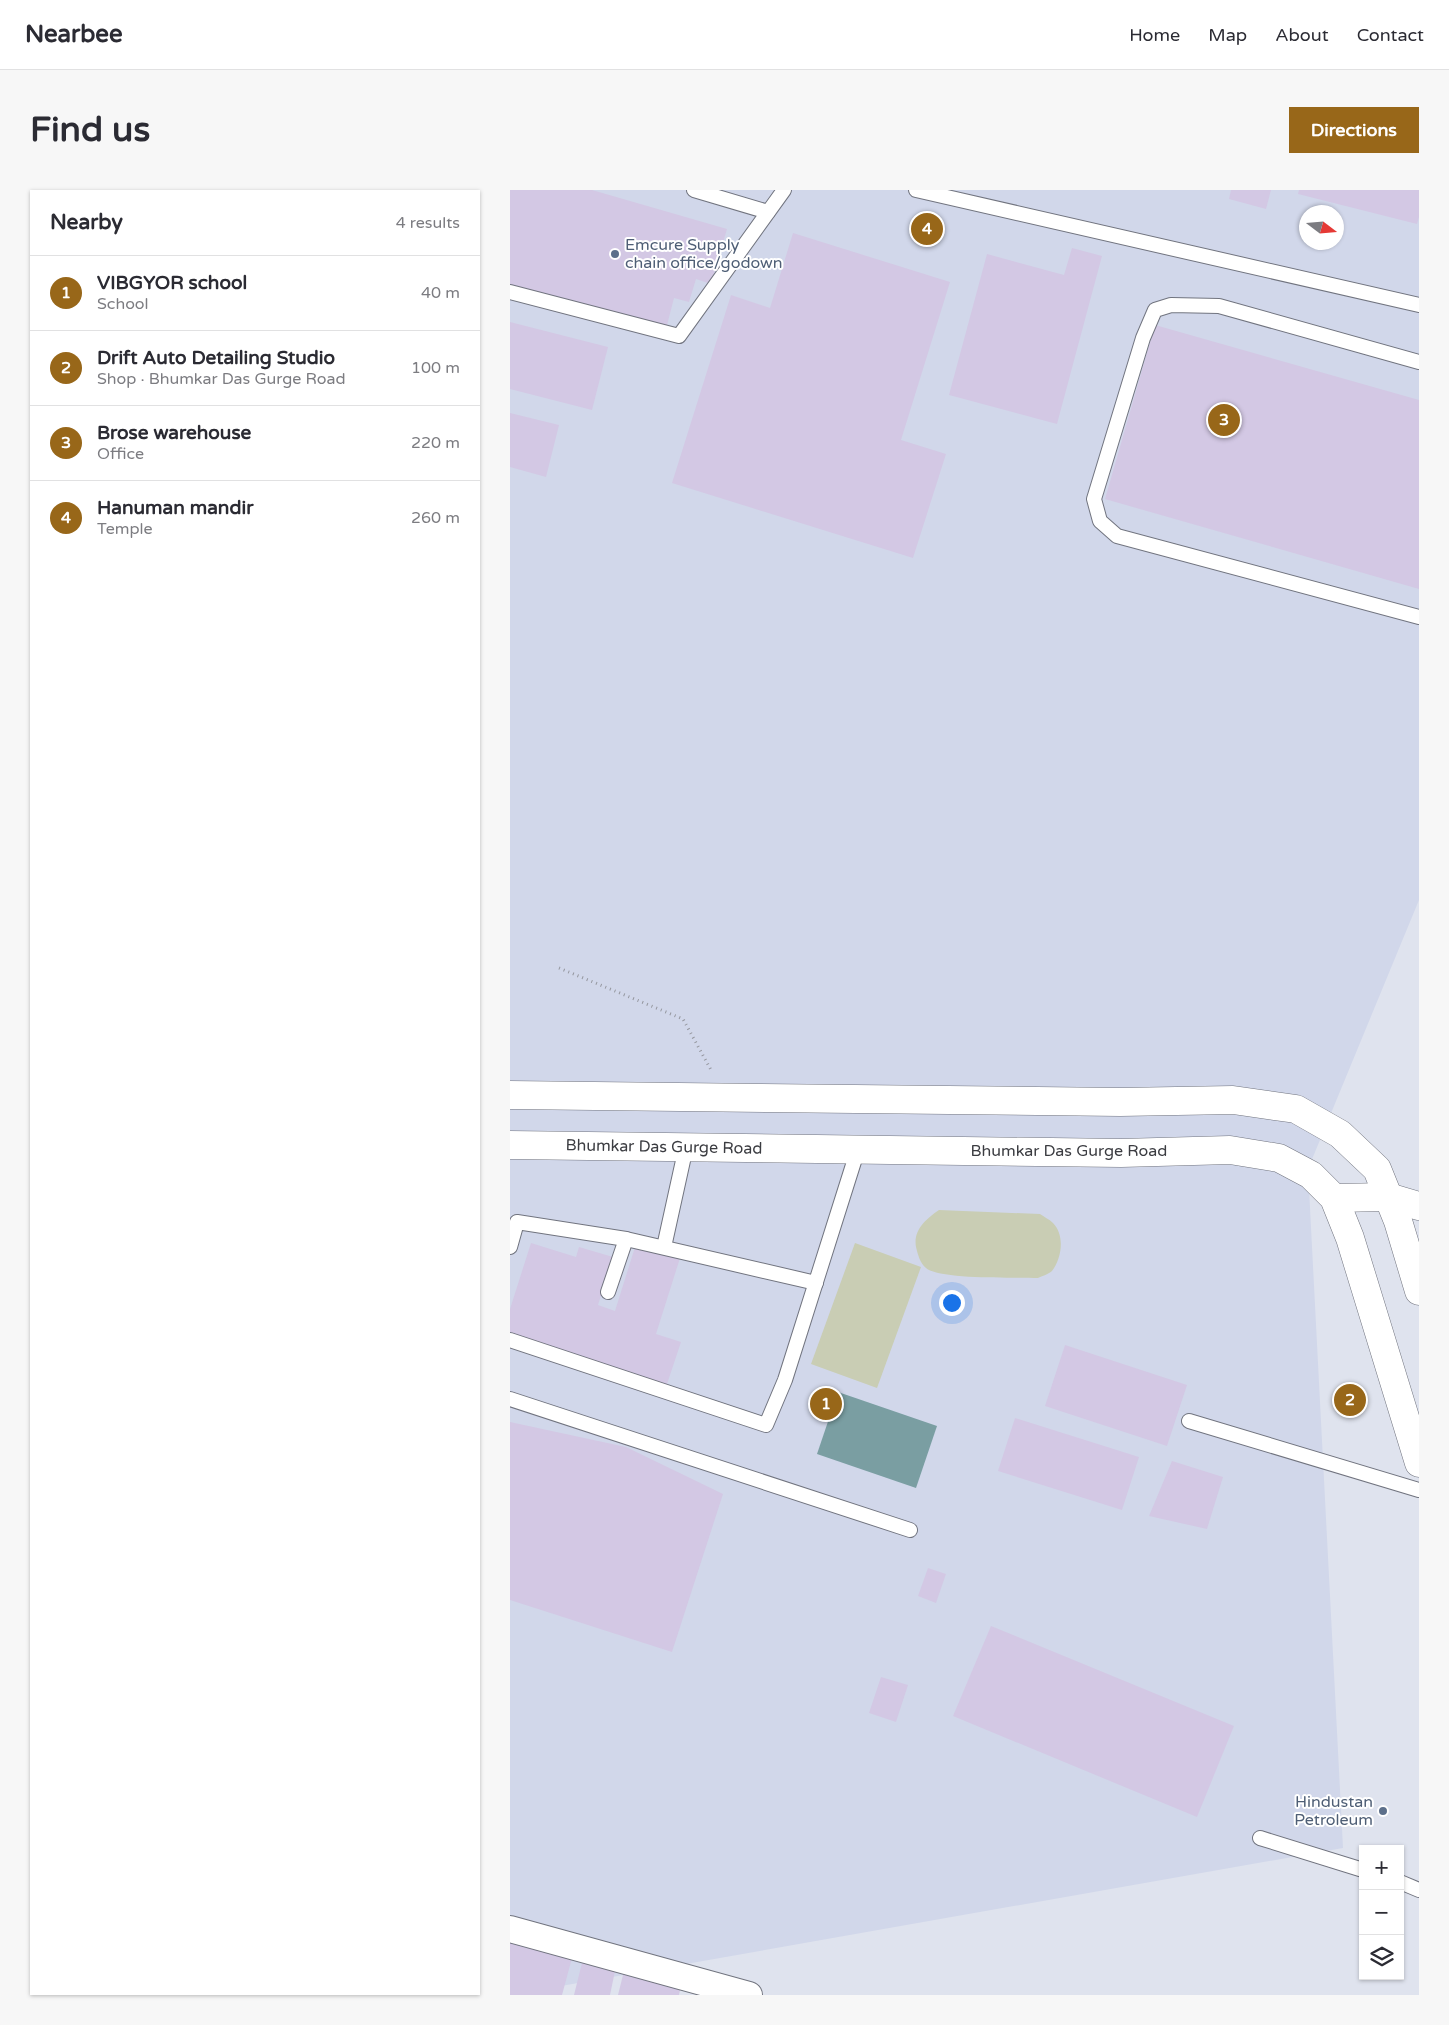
<!DOCTYPE html>
<html lang="en">
<head>
<meta charset="utf-8">
<style>
  body { margin:0; font-family:"Varela Round",sans-serif; background:#f7f7f7; color:#2b2b33 }
  .controls { position:absolute; right:15px; bottom:15px; display:grid; overflow:hidden; border-radius:0px; box-shadow:0 1px 4px #0004 }
  .controls button { width:45px; height:45px; display:grid; place-items:center; padding:0; border:0; border-bottom:1px solid #e1e1e2; background:#fff; color:#2b2b33; font:25px sans-serif }
  .compass { position:absolute; left:789px; top:15px; width:45px; height:45px; border-radius:50%; background:#fff; box-shadow:0 1px 4px #0004; rotate:106deg }
  .you { position:absolute; left:441px; top:1112px; width:18px; height:18px; margin:-12px; border:4px solid #fff; border-radius:50%; background:#1a73e8; box-shadow:0 0 0 8px #1a73e833 }
  .badge { display:grid; place-items:center; width:32px; height:32px; border-radius:50%; background:#986719; color:#fff; font-size:16px; font-weight:700 }
  .pin { position:absolute; translate:-50% -50%; border:2px solid #fff; box-shadow:0 1px 5px #0006 }
  .list { margin:0; padding:0; list-style:none }
  h2 { display:flex; justify-content:space-between; align-items:center; height:65px; margin:0; padding:0 20px; font-size:21px }
  h2 small { font-size:16px; font-weight:400; color:#7c7c81 }
  .list li { display:grid; grid-template-columns:32px 1fr auto; gap:15px; align-items:center; box-sizing:border-box; height:75px; padding:0 20px; border-top:1px solid #e1e1e2 }
  .list b { display:block; font-size:19px; white-space:nowrap }
  .list p { margin:0; font-size:16px; white-space:nowrap; color:#7c7c81 }
  .list em { font-size:16px; font-style:normal; color:#7c7c81 }
  .icon { flex:none; width:28px; height:28px; fill:none; stroke:currentColor; stroke-width:2; stroke-linecap:round; stroke-linejoin:round }
  .map { position:relative; flex:none; width:909px; height:1805px; overflow:hidden; border-radius:0px }
  header { display:flex; align-items:center; gap:30px; box-sizing:border-box; height:70px; padding:0 25px; background:#fff; border-bottom:1px solid #e1e1e2 }
  header strong { font-size:24px }
  nav { display:flex; gap:28px; margin-inline-start:auto; font-size:18px }
  .intro { display:flex; align-items:center; justify-content:space-between; box-sizing:border-box; height:120px; padding:0 30px }
  h1 { margin:0; font-size:35px }
  .button { padding:12px 22px; border-radius:0px; background:#986719; color:#fff; font-size:18px; font-weight:700 }
  main { display:flex; gap:30px; padding:0 30px }
  aside { flex:1; background:#fff; border-radius:0px; box-shadow:0 1px 4px #0004 }
  .map>svg:first-child { display:block }
</style>
</head>
<body>
<header>
<strong>Nearbee</strong>
<nav><a>Home</a><a>Map</a><a>About</a><a>Contact</a></nav>
</header>
<div class="intro"><h1>Find us</h1><a class="button">Directions</a></div>
<main>
<aside>
<h2>Nearby<small>4 results</small></h2>
<ul class="list">
<li><span class="badge">1</span><div><b>VIBGYOR school</b><p>School</p></div><em>40 m</em></li>
<li><span class="badge">2</span><div><b>Drift Auto Detailing Studio</b><p>Shop · Bhumkar Das Gurge Road</p></div><em>100 m</em></li>
<li><span class="badge">3</span><div><b>Brose warehouse</b><p>Office</p></div><em>220 m</em></li>
<li><span class="badge">4</span><div><b>Hanuman mandir</b><p>Temple</p></div><em>260 m</em></li>
</ul>
</aside>
<div class="map">
<svg width="909" height="1805" viewBox="0 0 909 1805">
  <rect width="100%" height="100%" fill="#dfe3ee"/>
  <path fill="#d1d7ea" fill-rule="evenodd" d="M0 0H909V710L798 979 833 1658 0 1805ZM796 22H826V52H796Z"/>
  <g fill="#c9cdb4">
    <path d="M429 1020 530 1024C534 1027 539 1029 543 1033 555 1045 552 1068 542 1081 539 1084 532 1086 528 1088 506 1087 430 1090 416 1078 410 1073 408 1065 406 1057 403 1040 416 1029 429 1020Z"/>
    <path d="M345 1053 411 1077 367 1198 301 1174Z"/>
  </g>
  <path fill="#7a9ea2" d="M328 1202 427 1236 406 1298 307 1264Z"/>
  <g fill="#d3c8e4">
    <path d="M0 0H82L217 39 201 94 186 89 179 112 164 108 156 139 0 95Z"/>
    <path d="M721 0H761L756 19 719 9Z"/>
    <path d="M789 0H909V27L907 34 788 4Z"/>
    <path d="M283 43 440 92 391 250 436 264 403 368 162 293 221 105 260 118Z"/>
    <path d="M562 58 592 66 547 234 439 205 477 64 554 85Z"/>
    <path d="M0 132 98 157 82 220 0 199Z"/>
    <path d="M645 135 909 210V399L595 309Z"/>
    <path d="M0 223 49 235 36 287 0 277Z"/>
    <path d="M21 1053 66 1067 69 1057 103 1067 88 1115 105 1121 126 1054 170 1068 146 1144 171 1152 156 1197 0 1147V1119Z"/>
    <path d="M555 1155 677 1195 657 1256 535 1216Z"/>
    <path d="M505 1228 629 1267 612 1320 488 1281Z"/>
    <path d="M0 1232 116 1257 213 1304 162 1462 0 1410Z"/>
    <path d="M662 1271 713 1287 697 1339 639 1326Z"/>
    <path d="M418 1378 436 1384 426 1413 408 1406Z"/>
    <path d="M481 1436 724 1536 687 1627 443 1526Z"/>
    <path d="M371 1487 398 1495 386 1532 359 1523Z"/>
    <path d="M0 1751 62 1768 52 1805H0Z"/>
    <path d="M72 1773 105 1781 100 1805H64Z"/>
    <path d="M114 1781 171 1795 169 1805H108Z"/>
  </g>
  <g fill="none" stroke-linecap="round" stroke-linejoin="round">
    <defs>
      <g id="service">
        <path d="M184 0 258 22"/>
        <path d="M406 0 909 115"/>
        <path d="M0 102 169 146 274 0"/>
        <path d="M909 172 709 116 661 115 645 120 633 148 584 309 590 331 607 346 909 427"/>
        <path d="M0 1057 7 1032 116 1049"/>
        <path d="M154 1057 176 957"/>
        <path d="M98 1102 116 1049 306 1093"/>
        <path d="M0 1150 256 1235 275 1190 348 959"/>
        <path d="M0 1209 400 1340"/>
        <path d="M679 1231 909 1300"/>
        <path d="M750 1648 853 1680"/>
        <path d="M890 1692 909 1700"/>
      </g>
      <path id="minor" d="M0 1739 239 1805"/>
      <path id="tertiary" d="M878 1007 909 1016"/>
      <g id="secondary">
        <path d="M0 905 610 912 723 910 786 919 830 944 867 979 888 1031 909 1101"/>
        <path d="M0 955 611 963 720 960 769 968 801 985 824 1008 840 1048 909 1273"/>
        <path d="M824 1008 878 1007"/>
      </g>
    </defs>
    <use href="#service" stroke="#71747f" stroke-width="16"/>
    <use href="#minor" stroke="#71747f" stroke-width="28"/>
    <use href="#tertiary" stroke="#71747f" stroke-width="29"/>
    <use href="#secondary" stroke="#71747f" stroke-width="29"/>
    <path stroke="#95979f" stroke-width="3" stroke-dasharray="1 4" stroke-linecap="butt" d="M49 778 173 829 201 880"/>
    <use href="#service" stroke="#fff" stroke-width="14"/>
    <use href="#minor" stroke="#fff" stroke-width="26"/>
    <use href="#tertiary" stroke="#fff" stroke-width="28"/>
    <use href="#secondary" stroke="#fff" stroke-width="28"/>
  </g>
  <g fill="#5c6f8a" stroke="#fff" stroke-width="2">
    <circle cx="105" cy="64" r="5"/>
    <circle cx="873" cy="1621" r="5"/>
  </g>
  <g text-anchor="middle" dominant-baseline="central" stroke-width="4" stroke-linejoin="round" paint-order="stroke">
    <g font-size="16" fill="#4e5e75" stroke="#fff" text-anchor="start">
      <text x="115" y="55">Emcure Supply<tspan x="115" dy="18">chain office/godown</tspan></text>
      <text x="863" y="1612" text-anchor="end">Hindustan<tspan x="863" dy="18">Petroleum</tspan></text>
    </g>
    <g font-size="16" fill="#3b3c41" stroke="#fff">
      <text transform="translate(154 957) rotate(1)">Bhumkar Das Gurge Road</text>
      <text x="559" y="961">Bhumkar Das Gurge Road</text>
    </g>
  </g>
</svg>
<div class="controls">
<button>+</button>
<button>−</button>
<button><svg class="icon" aria-label="layers" viewBox="0 0 24 24"><path d="M12 4l9 5-9 5-9-5zM3 14l9 5 9-5"/></svg></button>
</div>
<svg class="compass" viewBox="-18 -18 36 36"><path d="M0-13l5 13h-10z" fill="#e53935"/><path d="M0 13l5-13h-10z" fill="#7c7c81"/></svg>
<div class="you"></div>
<div class="pin badge" style="left:316px;top:1214px">1</div>
<div class="pin badge" style="left:840px;top:1210px">2</div>
<div class="pin badge" style="left:714px;top:230px">3</div>
<div class="pin badge" style="left:417px;top:39px">4</div>
</div>
</main>
</body>
</html>
